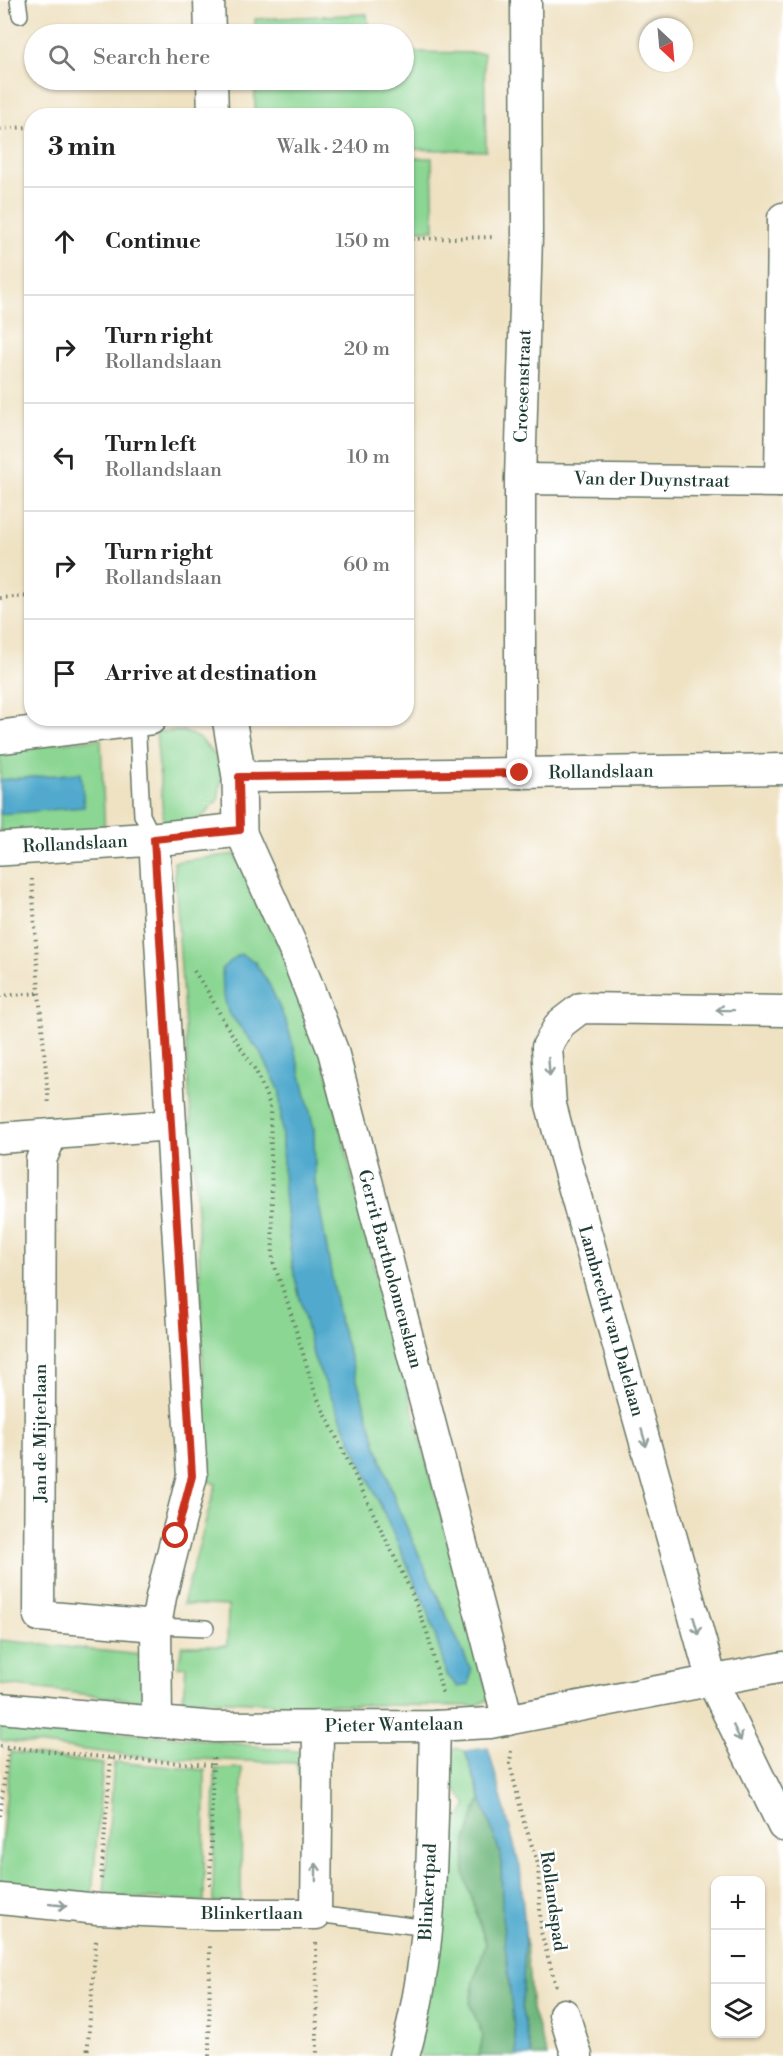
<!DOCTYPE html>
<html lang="en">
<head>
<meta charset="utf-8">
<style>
  body { margin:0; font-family:"Libre Bodoni",serif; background:#f6f6f6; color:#222 }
  .controls { position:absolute; right:18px; bottom:18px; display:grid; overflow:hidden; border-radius:12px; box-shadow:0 2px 4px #0004 }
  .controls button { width:54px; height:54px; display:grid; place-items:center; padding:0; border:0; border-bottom:2px solid #e0e0e0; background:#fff; color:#222; font:30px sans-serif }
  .compass { position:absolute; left:639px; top:18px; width:54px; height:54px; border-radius:50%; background:#fff; box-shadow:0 2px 4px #0004; rotate:154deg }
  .stop { position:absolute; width:18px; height:18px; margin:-14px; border:4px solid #c8321e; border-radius:50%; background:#fff }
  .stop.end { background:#c8321e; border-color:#fff; box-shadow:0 2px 6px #0008 }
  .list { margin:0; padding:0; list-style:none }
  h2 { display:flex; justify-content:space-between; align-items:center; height:78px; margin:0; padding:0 24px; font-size:26px }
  h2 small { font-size:20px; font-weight:400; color:#767676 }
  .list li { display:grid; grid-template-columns:39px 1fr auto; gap:18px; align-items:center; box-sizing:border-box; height:108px; padding:0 24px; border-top:2px solid #e0e0e0 }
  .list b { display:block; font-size:22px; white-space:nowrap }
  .list p { margin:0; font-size:20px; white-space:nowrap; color:#767676 }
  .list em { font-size:20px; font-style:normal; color:#767676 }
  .icon { flex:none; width:33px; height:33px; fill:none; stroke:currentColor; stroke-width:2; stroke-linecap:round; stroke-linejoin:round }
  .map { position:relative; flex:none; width:783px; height:2056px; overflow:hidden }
  .search { position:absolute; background:#fff; box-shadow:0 2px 4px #0004; left:24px; top:24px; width:390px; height:66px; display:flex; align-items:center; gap:15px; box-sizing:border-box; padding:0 21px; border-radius:33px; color:#767676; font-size:22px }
  .panel { position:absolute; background:#fff; box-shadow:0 2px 4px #0004; left:24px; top:108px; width:390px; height:618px; border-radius:24px }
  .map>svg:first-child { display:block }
</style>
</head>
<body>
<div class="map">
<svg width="783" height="2056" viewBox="0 0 783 2056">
  <rect width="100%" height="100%" fill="#fff"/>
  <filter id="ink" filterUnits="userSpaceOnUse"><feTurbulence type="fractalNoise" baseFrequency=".0167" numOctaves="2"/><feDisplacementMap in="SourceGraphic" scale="12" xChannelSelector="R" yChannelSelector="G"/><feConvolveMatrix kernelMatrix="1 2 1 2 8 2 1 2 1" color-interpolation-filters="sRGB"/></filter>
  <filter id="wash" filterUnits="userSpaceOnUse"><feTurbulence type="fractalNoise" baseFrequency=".008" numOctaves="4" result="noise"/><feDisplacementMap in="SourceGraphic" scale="24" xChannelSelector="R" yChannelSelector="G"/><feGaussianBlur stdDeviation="1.35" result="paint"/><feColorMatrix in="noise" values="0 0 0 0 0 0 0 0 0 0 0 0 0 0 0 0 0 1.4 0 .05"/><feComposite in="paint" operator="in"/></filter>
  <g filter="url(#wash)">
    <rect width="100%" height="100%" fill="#efe2c3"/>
    <g fill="#8bd693" stroke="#558a64" stroke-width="1.5" fill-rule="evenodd">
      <path d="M367 14 369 34H255V19Z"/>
      <path d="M404 52 484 53 486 151 407 149 406 116 255 115V80H404Z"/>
      <path d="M407 158H432L434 230H407Z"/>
      <path d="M182 731 199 738 216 756 222 776 218 800 202 817 190 822 164 827 156 732Z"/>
      <path d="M101 739 105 836 0 844V814L84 806 80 773 0 780V748Z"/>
      <path d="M235 854 315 1021 369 1247 490 1699 475 1706 296 1704 183 1699 186 1666 178 1667 182 1646H227L228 1606 183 1604 216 1484 208 1481 211 1463 206 1444 198 1227 174 862ZM254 961 269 984 287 1025 298 1063 314 1129 315 1182 340 1324 378 1450 397 1506 471 1670 447 1675 428 1611 314 1358 292 1265 284 1192 280 1091 261 1053 228 1012Z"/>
      <path d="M0 1640 150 1656 148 1702 0 1684Z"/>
      <path d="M0 1720 30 1726 200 1739 303 1752 305 1772 301 1783 296 1763 145 1757 0 1740Z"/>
      <path d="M456 1748 465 1751 481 1799 475 1812V1912L486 1944 474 1982 470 2004 483 2036 479 2056H419L446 1832 462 1816 467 1804 444 1774 443 1757Z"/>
      <path d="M11 1752 103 1764 92 1895 0 1885V1854Z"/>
      <path d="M114 1762 205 1770 204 1902 104 1896Z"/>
      <path d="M242 1768 241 1902H213L215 1769Z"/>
    </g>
    <g fill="#70b77d" stroke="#487a58" stroke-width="1.5">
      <path d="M481 1799 501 1856 502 1915 517 2056H479L483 2036 470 2004 474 1982 486 1943 464 1874 466 1840 475 1812Z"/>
      <path d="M525 1931 532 2009 547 2056H532L522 2011Z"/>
    </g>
    <g fill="#51aace" stroke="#387481" stroke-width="1.5">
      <path d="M81 773 84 807 0 814V780Z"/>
      <path d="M240 954 254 961 269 984 287 1025 298 1063 314 1129 315 1182 340 1324 378 1450 397 1506 471 1670 469 1685 458 1687 447 1675 428 1611 314 1358 292 1265 284 1192 280 1091 261 1053 228 1012 223 993 222 968Z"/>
      <path d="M488 1748 520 1867 525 1931 522 2011 532 2056H517L502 1915 501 1856 465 1751Z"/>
    </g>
  </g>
  <g filter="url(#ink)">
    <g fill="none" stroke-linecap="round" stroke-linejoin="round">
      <defs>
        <g id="lane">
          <path d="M18 0 20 15"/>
          <path d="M137 719 142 815 154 839"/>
          <path d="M156 1626 206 1628"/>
          <path d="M316 1914 428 1928"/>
        </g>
        <g id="street">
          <path d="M209 0 210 34"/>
          <path d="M212 80 213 116"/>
          <path d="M520 479 783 482"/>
          <path d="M780 482 783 218"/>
          <path d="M520 773V479L527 236 526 0"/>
          <path d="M239 777 783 769"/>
          <path d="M240 830 294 950 333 1051 508 1720"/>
          <path d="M154 839 192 1476 161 1597 156 1626 157 1722"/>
          <path d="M783 1011 581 1008 560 1024 547 1047 551 1105 563 1150 712 1681 783 1826"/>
          <path d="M52 1134 41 1160 39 1616 156 1626"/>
          <path d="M0 1138 171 1125"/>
          <path d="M0 1708 215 1727 435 1726 490 1723 783 1667"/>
          <path d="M0 1899 98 1909 211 1914H316L318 1726"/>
          <path d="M564 2014 577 2056"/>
          <path d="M404 2056C435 1949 432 1836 435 1726"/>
        </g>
        <g id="secondary">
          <path d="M0 737 150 718"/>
          <path d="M0 849 154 839 240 830 239 777 229 718"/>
        </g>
      </defs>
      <use href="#lane" stroke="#687766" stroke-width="18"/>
      <use href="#street" stroke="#687766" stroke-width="33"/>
      <use href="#secondary" stroke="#687766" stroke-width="36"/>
      <g stroke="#687766" stroke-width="4" stroke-dasharray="1.5 4.5" stroke-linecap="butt">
        <path d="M0 129 28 127"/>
        <path d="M406 239 496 237"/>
        <path d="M0 598 32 596"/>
        <path d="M32 879 39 993 49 1105"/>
        <path d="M194 971 208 992 226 1025 256 1071 270 1105 273 1262 288 1304 315 1393 410 1589 427 1632 443 1695"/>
        <path d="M0 996 39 993"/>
        <path d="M0 1746 111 1758 212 1765"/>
        <path d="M511 1751 510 1764 524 1822 538 1864 541 1932 556 1986"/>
        <path d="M0 1816 8 1747"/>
        <path d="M101 1879 111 1758"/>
        <path d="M210 1885 213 1758"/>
        <path d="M316 1943 317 2056"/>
        <path d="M87 2056 96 1940"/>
        <path d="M209 2056 210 1943"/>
      </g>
      <use href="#lane" stroke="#fff" stroke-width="15"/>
      <use href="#street" stroke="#fff" stroke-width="30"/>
      <use href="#secondary" stroke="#fff" stroke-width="33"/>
    </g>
    <defs><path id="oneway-shaft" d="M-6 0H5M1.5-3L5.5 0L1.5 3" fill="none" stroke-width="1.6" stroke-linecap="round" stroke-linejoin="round" transform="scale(1.5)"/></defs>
    <g stroke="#8f9e9a">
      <use href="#oneway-shaft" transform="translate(725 1010) rotate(-179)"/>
      <use href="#oneway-shaft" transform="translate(549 1067) rotate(86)"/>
      <use href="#oneway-shaft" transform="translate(644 1438) rotate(74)"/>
      <use href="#oneway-shaft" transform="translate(696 1626) rotate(74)"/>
      <use href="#oneway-shaft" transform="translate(737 1733) rotate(64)"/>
      <use href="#oneway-shaft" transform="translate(316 1872) rotate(-89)"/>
      <use href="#oneway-shaft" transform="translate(58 1905) rotate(6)"/>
    </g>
  </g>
  <g fill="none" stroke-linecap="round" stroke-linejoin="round" filter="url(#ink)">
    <path stroke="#c8321e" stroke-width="8" d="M176 1536 192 1476 154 839 240 830 239 777 520 773"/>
  </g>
  <g text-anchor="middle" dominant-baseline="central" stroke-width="5" stroke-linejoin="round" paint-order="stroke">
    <g font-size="18" fill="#1f3d34" stroke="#fff">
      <text transform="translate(523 386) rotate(-88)">Croesenstraat</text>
      <text transform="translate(652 480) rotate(1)">Van der Duynstraat</text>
      <text transform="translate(601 772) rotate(-1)">Rollandslaan</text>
      <text transform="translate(75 844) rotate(-3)">Rollandslaan</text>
      <text transform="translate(390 1269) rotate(75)">Gerrit Bartholomeuslaan</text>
      <text transform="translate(611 1321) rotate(74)">Lambrecht van Dalelaan</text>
      <text transform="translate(40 1433) rotate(-90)">Jan de Mijterlaan</text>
      <text transform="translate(394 1725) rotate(-1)">Pieter Wantelaan</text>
      <text transform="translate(428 1892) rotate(-87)">Blinkertpad</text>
      <text transform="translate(553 1901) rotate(82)">Rollandspad</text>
      <text x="252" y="1913">Blinkertlaan</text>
    </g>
  </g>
</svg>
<div class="controls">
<button>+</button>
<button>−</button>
<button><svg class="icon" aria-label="layers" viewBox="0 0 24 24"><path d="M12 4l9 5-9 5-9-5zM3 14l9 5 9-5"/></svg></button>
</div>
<svg class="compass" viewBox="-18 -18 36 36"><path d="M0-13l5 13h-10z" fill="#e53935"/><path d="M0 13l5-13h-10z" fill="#767676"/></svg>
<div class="stop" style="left:176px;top:1536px"></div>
<div class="stop end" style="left:520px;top:773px"></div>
<div class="search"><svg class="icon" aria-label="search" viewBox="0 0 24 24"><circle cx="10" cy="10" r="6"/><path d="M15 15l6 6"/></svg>Search here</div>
<section class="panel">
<h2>3 min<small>Walk · 240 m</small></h2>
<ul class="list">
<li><svg class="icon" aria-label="ahead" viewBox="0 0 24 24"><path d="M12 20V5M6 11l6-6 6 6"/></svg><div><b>Continue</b></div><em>150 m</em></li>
<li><svg class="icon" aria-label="right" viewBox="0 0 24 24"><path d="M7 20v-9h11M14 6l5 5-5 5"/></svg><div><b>Turn right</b><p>Rollandslaan</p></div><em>20 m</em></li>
<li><svg class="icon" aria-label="left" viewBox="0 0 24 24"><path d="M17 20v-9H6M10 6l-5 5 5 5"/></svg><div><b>Turn left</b><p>Rollandslaan</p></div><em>10 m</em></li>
<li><svg class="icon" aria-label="right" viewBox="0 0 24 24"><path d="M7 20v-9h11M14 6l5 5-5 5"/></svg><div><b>Turn right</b><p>Rollandslaan</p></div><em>60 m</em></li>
<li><svg class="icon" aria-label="arrive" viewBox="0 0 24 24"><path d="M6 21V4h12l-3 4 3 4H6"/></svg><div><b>Arrive at destination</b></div></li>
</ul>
</section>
</div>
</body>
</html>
